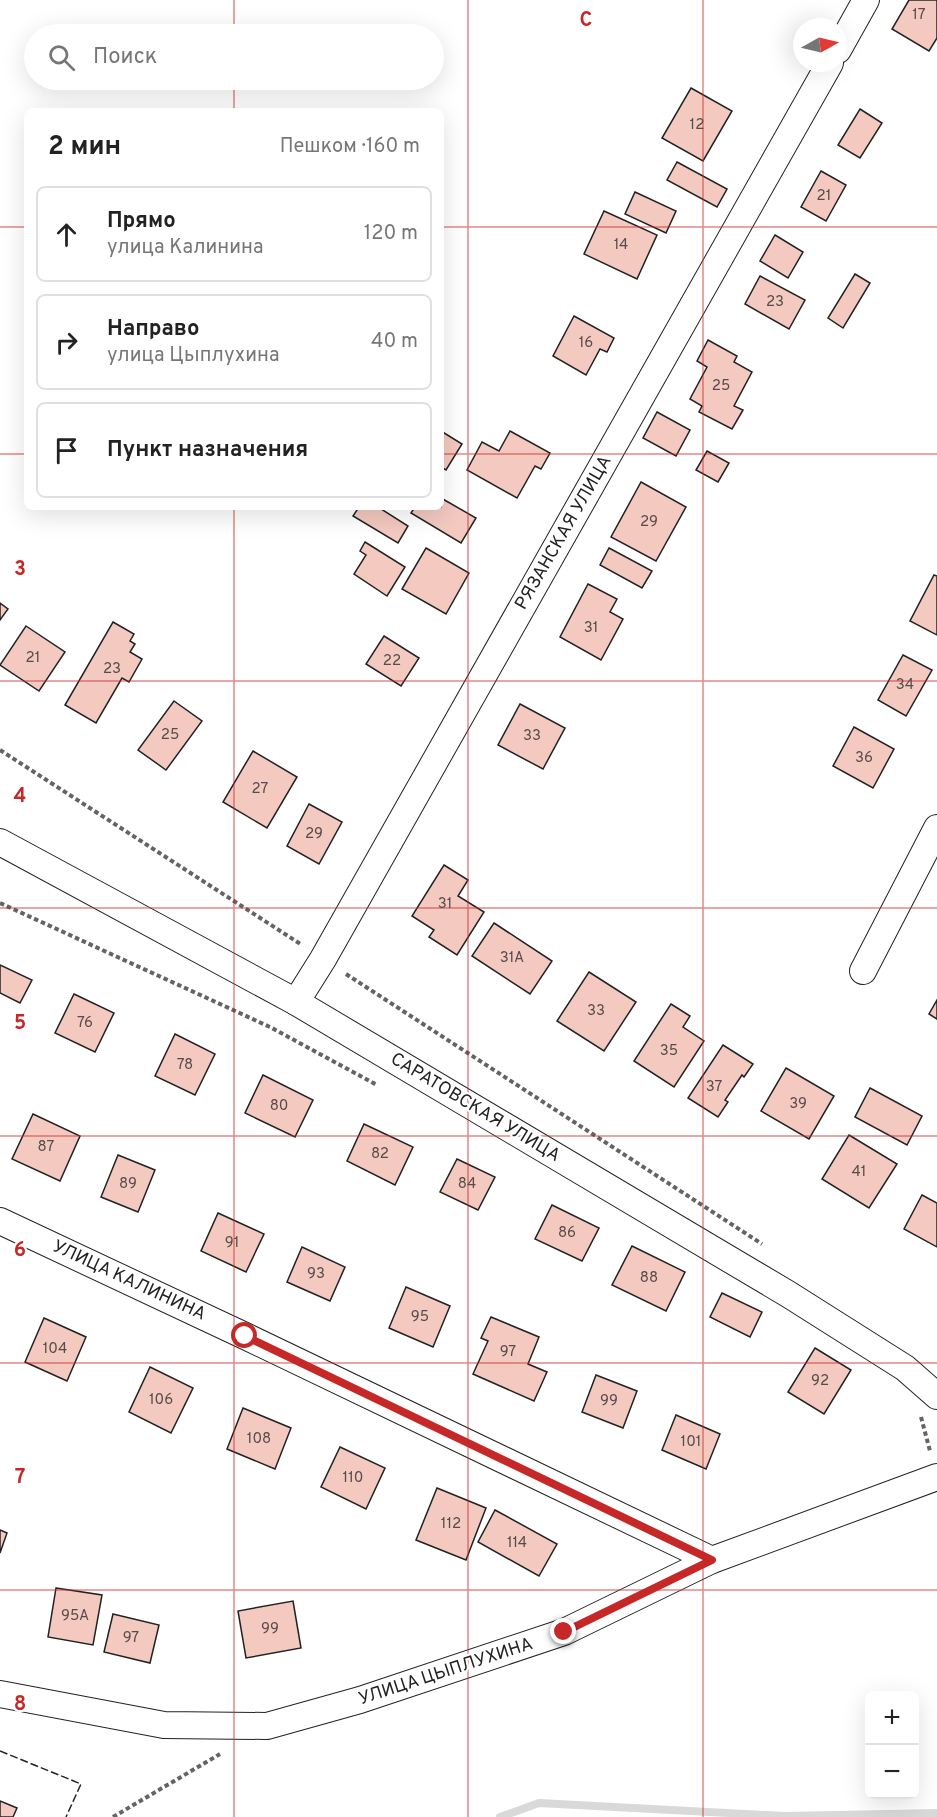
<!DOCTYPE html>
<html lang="ru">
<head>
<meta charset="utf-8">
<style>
  body { margin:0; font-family:Overpass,sans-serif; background:#f6f6f6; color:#222 }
  .controls { position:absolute; right:18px; bottom:18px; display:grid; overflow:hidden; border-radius:9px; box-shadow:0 6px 24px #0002 }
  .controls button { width:54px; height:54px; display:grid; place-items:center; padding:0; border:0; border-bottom:2px solid #e0e0e0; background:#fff; color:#222; font:30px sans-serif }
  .compass { position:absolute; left:793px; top:18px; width:54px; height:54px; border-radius:50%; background:#fff; box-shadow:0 6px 24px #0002; rotate:82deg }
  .stop { position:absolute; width:18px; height:18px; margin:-14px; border:4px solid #c62828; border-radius:50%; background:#fff }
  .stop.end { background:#c62828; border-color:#fff; box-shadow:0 2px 6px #0008 }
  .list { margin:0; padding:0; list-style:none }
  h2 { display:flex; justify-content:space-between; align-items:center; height:78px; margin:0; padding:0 24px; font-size:26px }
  h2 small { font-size:20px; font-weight:400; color:#767676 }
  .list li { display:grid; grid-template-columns:39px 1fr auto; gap:18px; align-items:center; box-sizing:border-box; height:96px; margin:0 12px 12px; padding:0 12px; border:2px solid #e0e0e0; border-radius:9px }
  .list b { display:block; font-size:22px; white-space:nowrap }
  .list p { margin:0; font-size:20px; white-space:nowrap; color:#767676 }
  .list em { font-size:20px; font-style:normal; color:#767676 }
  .icon { flex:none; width:33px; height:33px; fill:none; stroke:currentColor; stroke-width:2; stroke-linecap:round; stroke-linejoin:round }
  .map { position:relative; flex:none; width:937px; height:1817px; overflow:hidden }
  .search { position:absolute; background:#fff; box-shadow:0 6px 24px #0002; left:24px; top:24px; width:420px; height:66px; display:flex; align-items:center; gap:15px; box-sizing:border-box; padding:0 21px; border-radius:33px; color:#767676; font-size:22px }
  .panel { position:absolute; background:#fff; box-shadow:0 6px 24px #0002; left:24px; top:108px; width:420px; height:402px; border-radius:9px }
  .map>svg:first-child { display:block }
</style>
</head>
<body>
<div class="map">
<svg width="937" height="1817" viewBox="0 0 937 1817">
  <rect width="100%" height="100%" fill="#fff"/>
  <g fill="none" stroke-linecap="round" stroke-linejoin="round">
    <path stroke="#d9d9d9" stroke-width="8" d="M500 1817 539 1803 785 1816 937 1813"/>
  </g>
  <g fill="#f3c9c0" stroke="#222" stroke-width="1.5">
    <path d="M909 0H937V38L929 51 892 29Z"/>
    <path d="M691 88 732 111 703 161 662 138Z"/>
    <path d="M860 109 882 123 860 158 838 145Z"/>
    <path d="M677 162 727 189 717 207 667 180Z"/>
    <path d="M821 171 846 185 826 221 801 207Z"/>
    <path d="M635 192 676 211 666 233 625 214Z"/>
    <path d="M604 211 657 235 637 279 584 254Z"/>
    <path d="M775 235 803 252 788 278 760 261Z"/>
    <path d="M855 274 870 283 843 328 828 318Z"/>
    <path d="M760 276 805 300 789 329 745 304Z"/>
    <path d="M574 316 614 338 607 352 600 349 586 375 553 356Z"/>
    <path d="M708 340 737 356 734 362 752 372 734 406 743 410 732 429 699 412 702 406 690 399 707 367 697 361Z"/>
    <path d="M657 412 690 430 676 456 643 438Z"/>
    <path d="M441 431 462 444 446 470 441 467Z"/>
    <path d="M510 431 550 453 541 469 535 466 517 498 467 470 482 442 499 451Z"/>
    <path d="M707 451 729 463 718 482 696 470Z"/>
    <path d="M641 482 686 507 656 561 611 537Z"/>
    <path d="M441 498 476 518 461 543 411 513 415 507H441Z"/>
    <path d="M359 507H378L408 526 398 543 353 516Z"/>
    <path d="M365 542 405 567 387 596 354 574 366 555 360 551Z"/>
    <path d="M426 548 469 573 446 614 402 589Z"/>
    <path d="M609 548 652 571 642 588 600 565Z"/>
    <path d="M934 575 937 576V635L910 621Z"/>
    <path d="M588 584 617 599 610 612 623 619 601 660 560 637Z"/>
    <path d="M0 603 8 609 0 620Z"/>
    <path d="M113 622 134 634 130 641 135 644 130 652 142 659 129 682 122 678 96 723 65 705Z"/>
    <path d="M26 626 65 652 39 691 0 665Z"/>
    <path d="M384 636 419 658 401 686 366 664Z"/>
    <path d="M903 655 932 670 906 716 878 700Z"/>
    <path d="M174 701 202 721 166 770 138 750Z"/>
    <path d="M520 704 565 728 543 769 498 745Z"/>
    <path d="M854 727 894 749 873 788 833 766Z"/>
    <path d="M253 751 297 777 267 828 223 802Z"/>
    <path d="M309 804 342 822 319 864 287 846Z"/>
    <path d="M444 865 468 880 458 896 484 912 457 955 429 937 434 930 412 916Z"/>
    <path d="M494 923 552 961 530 994 472 956Z"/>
    <path d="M0 965 32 980 20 1003 0 993Z"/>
    <path d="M589 972 636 1002 604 1051 557 1021Z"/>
    <path d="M74 994 114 1013 95 1052 55 1033Z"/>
    <path d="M937 1000V1019L929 1014Z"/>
    <path d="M671 1004 690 1016 683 1027 704 1041 674 1087 634 1061Z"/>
    <path d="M175 1034 215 1054 195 1095 155 1076Z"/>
    <path d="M723 1045 753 1064 744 1077 742 1075 725 1100 728 1102 718 1117 688 1098Z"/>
    <path d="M786 1068 834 1096 809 1139 761 1111Z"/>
    <path d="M263 1075 313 1100 295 1137 245 1113Z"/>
    <path d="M870 1088 922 1116 907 1145 855 1117Z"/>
    <path d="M33 1114 80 1136 60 1181 12 1159Z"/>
    <path d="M364 1124 413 1147 395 1185 347 1161Z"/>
    <path d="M849 1135 897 1164 869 1208 822 1179Z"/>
    <path d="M118 1155 155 1170 138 1212 101 1197Z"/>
    <path d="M457 1159 495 1177 478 1210 440 1192Z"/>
    <path d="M922 1195 937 1203V1247L904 1229Z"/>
    <path d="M552 1205 599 1228 582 1261 535 1239Z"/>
    <path d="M218 1213 264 1234 246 1272 201 1251Z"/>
    <path d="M632 1246 685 1272 666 1311 612 1285Z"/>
    <path d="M302 1247 345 1267 330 1301 287 1282Z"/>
    <path d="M406 1287 450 1306 433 1347 389 1328Z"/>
    <path d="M722 1293 762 1312 750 1337 710 1317Z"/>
    <path d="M491 1317 539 1337 528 1364 547 1372 534 1401 473 1374 488 1341 481 1338Z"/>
    <path d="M44 1318 86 1337 67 1381 25 1362Z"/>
    <path d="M815 1348 851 1370 824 1414 788 1392Z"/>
    <path d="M150 1367 193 1388 171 1433 129 1412Z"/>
    <path d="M596 1375 637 1391 623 1428 582 1412Z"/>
    <path d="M243 1408 291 1428 275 1469 227 1449Z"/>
    <path d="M676 1415 720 1434 706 1469 662 1450Z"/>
    <path d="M340 1447 385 1468 366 1509 321 1487Z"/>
    <path d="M437 1488 486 1508 466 1560 416 1540Z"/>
    <path d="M495 1510 557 1544 539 1576 478 1542Z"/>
    <path d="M0 1530 7 1533 0 1553Z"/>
    <path d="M56 1588 102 1595 93 1645 48 1637Z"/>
    <path d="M293 1601 301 1648 246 1658 238 1611Z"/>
    <path d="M113 1614 159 1625 150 1663 104 1652Z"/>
    <path d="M0 1801 17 1808 13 1817H0Z"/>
  </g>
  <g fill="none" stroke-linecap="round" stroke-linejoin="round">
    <defs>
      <g id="minor">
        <path d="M838 50 866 0"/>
        <path d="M0 842 296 1002 788 1294 905 1368 937 1396"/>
        <path d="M863 971 937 828"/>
        <path d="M296 1002 323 959 830 63"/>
        <path d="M0 1221 245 1336 712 1560"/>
        <path d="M0 1694 164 1725 267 1726 360 1700 564 1632 712 1560 937 1477"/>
      </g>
    </defs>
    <use href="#minor" stroke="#222" stroke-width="28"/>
    <g stroke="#646464" stroke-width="4" stroke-dasharray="4.5 3" stroke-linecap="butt">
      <path d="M0 750 302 945"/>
      <path d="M0 903 270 1027 377 1085"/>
      <path d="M346 974 762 1244"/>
      <path d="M921 1417 930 1451"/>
      <path d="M113 1817 220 1754"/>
    </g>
    <use href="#minor" stroke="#fff" stroke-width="26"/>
    <path stroke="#222" stroke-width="1.5" stroke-dasharray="8 3" stroke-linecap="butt" d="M0 1751 81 1784 66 1817"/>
  </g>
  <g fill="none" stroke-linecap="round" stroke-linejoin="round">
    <path stroke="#c62828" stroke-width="8" d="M245 1336 712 1560 564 1632"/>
  </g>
  <path fill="none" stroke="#c62828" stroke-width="1.5" stroke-opacity="0.55" d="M234 0V34M468 0V1817M703 0V1817M234 80V111M0 227H27M441 227H937M0 454H27M441 454H937M234 507V1817M0 681H937M0 908H937M0 1136H937M0 1363H937M0 1590H937"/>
  <g text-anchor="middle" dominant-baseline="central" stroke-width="4.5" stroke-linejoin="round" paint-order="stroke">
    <g font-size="15" fill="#564c4a">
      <text x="919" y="15">17</text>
      <text x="697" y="125">12</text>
      <text x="824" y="196">21</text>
      <text x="621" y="245">14</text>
      <text x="775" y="302">23</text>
      <text x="586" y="343">16</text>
      <text x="721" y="386">25</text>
      <text x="649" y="522">29</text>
      <text x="591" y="628">31</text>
      <text x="33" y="658">21</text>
      <text x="392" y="661">22</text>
      <text x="112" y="669">23</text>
      <text x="905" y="685">34</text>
      <text x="170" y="735">25</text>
      <text x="532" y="736">33</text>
      <text x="864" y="758">36</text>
      <text x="260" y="789">27</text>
      <text x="314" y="834">29</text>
      <text x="445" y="904">31</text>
      <text x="512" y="958">31А</text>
      <text x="596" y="1011">33</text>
      <text x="85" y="1023">76</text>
      <text x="669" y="1051">35</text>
      <text x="185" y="1065">78</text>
      <text x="714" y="1087">37</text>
      <text x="798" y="1104">39</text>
      <text x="279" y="1106">80</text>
      <text x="46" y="1147">87</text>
      <text x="380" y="1154">82</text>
      <text x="859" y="1172">41</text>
      <text x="128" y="1184">89</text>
      <text x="467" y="1184">84</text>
      <text x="567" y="1233">86</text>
      <text x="232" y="1243">91</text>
      <text x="316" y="1274">93</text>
      <text x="649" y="1278">88</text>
      <text x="420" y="1317">95</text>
      <text x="55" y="1349">104</text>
      <text x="508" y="1352">97</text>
      <text x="820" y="1381">92</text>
      <text x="161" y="1400">106</text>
      <text x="609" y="1401">99</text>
      <text x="259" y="1439">108</text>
      <text x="691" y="1442">101</text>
      <text x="353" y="1478">110</text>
      <text x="451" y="1524">112</text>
      <text x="517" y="1543">114</text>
      <text x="75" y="1616">95А</text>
      <text x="270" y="1629">99</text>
      <text x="131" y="1638">97</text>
    </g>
    <g font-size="18" fill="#222" stroke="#fff">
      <text transform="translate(564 533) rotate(-60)">РЯЗАНСКАЯ УЛИЦА</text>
      <text transform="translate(475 1108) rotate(31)">САРАТОВСКАЯ УЛИЦА</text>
      <text transform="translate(129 1281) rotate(25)">УЛИЦА КАЛИНИНА</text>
      <text transform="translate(446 1672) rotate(-18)">УЛИЦА ЦЫПЛУХИНА</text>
    </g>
  </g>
  <g font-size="20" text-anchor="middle" font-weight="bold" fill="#c62828" stroke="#fff" stroke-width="4.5" stroke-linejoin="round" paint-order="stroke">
    <text x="586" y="26">C</text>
    <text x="20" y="575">3</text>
    <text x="20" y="802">4</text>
    <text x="20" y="1029">5</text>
    <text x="20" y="1256">6</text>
    <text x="20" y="1483">7</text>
    <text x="20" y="1710">8</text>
  </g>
</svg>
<div class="controls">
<button>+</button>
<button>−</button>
</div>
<svg class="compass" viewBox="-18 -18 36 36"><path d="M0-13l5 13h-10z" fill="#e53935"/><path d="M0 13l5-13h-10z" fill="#767676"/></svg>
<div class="stop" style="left:245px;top:1336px"></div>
<div class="stop end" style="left:564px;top:1632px"></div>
<div class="search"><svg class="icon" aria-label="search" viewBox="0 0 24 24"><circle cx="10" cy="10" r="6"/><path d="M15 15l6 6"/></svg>Поиск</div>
<section class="panel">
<h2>2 мин<small>Пешком · 160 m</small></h2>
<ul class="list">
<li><svg class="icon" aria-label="ahead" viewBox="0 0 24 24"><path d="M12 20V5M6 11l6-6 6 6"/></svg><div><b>Прямо</b><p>улица Калинина</p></div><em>120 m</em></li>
<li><svg class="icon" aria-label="right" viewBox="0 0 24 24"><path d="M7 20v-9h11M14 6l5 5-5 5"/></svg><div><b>Направо</b><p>улица Цыплухина</p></div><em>40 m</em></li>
<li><svg class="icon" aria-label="arrive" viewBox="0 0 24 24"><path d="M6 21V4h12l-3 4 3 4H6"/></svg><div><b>Пункт назначения</b></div></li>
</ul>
</section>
</div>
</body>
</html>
